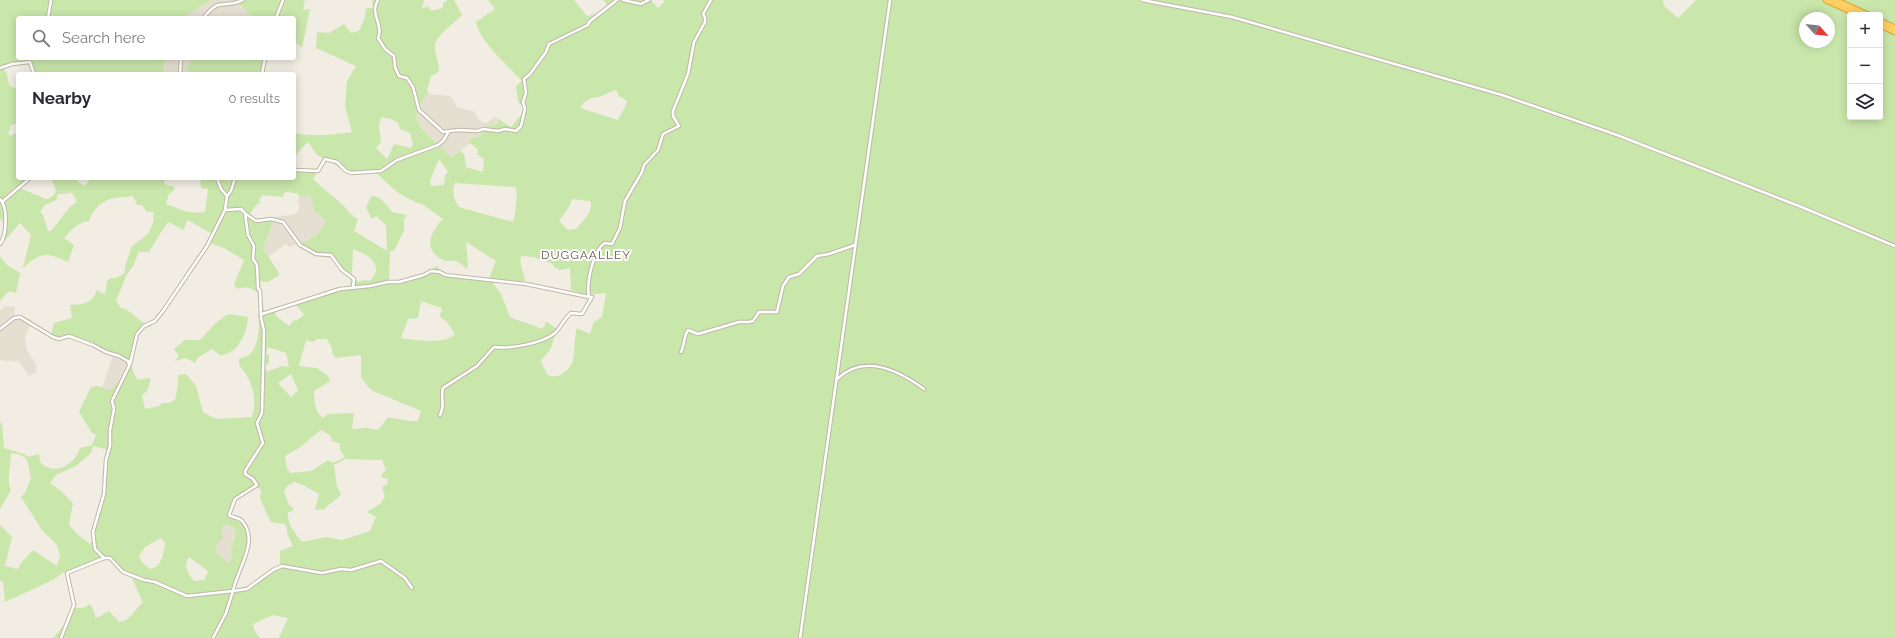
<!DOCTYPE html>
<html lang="en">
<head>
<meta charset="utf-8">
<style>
  body { margin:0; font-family:Raleway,sans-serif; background:#f7f7f7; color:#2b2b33 }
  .controls { position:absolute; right:12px; top:12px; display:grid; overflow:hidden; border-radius:4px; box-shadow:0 2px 10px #0003 }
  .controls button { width:36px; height:36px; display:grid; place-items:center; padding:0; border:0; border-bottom:1px solid #e1e1e2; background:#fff; color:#2b2b33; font:20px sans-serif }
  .compass { position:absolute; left:1799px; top:12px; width:36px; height:36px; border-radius:50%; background:#fff; box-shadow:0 2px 10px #0003; rotate:117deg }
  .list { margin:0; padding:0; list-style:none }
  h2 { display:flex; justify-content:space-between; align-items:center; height:52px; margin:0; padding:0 16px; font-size:17px }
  h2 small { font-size:13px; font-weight:400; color:#7c7c81 }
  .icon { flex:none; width:22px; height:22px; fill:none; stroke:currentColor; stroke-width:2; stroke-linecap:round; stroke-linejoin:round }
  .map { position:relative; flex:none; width:1895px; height:638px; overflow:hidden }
  .search { position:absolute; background:#fff; box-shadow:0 2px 10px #0003; left:16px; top:16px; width:280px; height:44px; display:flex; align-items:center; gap:10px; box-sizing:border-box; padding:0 14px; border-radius:4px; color:#7c7c81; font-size:15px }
  .panel { position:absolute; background:#fff; box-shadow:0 2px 10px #0003; left:16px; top:72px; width:280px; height:108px; border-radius:4px }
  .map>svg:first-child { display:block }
</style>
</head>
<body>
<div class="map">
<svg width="1895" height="638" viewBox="0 0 1895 638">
  <rect width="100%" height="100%" fill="#f1ede3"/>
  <g fill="#e5dfd1">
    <path d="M211 0H233L245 9 252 18H182Z"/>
    <path d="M166 58H193L186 68 192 74H162Z"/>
    <path d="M429 94 450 96 457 107 475 112 478 119 482 122 487 123 495 116 498 119V123L488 127 481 136 469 139 470 143 452 158 448 155 443 149 424 131 417 120 416 112 426 95Z"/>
    <path d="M310 194 315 212 327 220 322 231 312 238 296 245 289 247 286 244 269 256 263 248 275 217 295 214 298 211 299 207 298 199 301 195Z"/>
    <path d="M6 306 15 307V316H21L32 320 25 338 27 350 37 366 36 373 29 376 19 362 0 360V310Z"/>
    <path d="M113 355 120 357 127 361 129 364 117 384 109 390 102 388Z"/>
    <path d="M227 524 234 528 236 533 231 551 232 559 229 563 216 552V545L223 528Z"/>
  </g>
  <g fill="#c9e6ab" fill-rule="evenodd">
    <path d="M0 0H211L182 18H18V58H166L162 74H32L29 65 26 63 3 68 7 74 9 85 14 88 18 87V123L11 125 8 134 11 136 18 132V178H31L21 186 22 189 46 199C60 196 56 186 50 178H75L78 182 85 186 91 178H165L164 184 175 187 173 191 169 194 166 204C179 209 191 215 205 212L208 189 201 188 200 178H294V168L318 169 323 158 317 155 308 142 298 152 294 159V133C314 137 331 135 352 132L345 106 347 81 356 66 316 48 317 32 329 33 344 24 351 33 359 31 365 17 366 8H373L372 0H424L422 8 429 7 431 11 443 8V3L448 0H454L462 15C455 23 436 35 435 45 434 52 439 62 439 70L436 74 431 76 427 90 429 94 426 95C424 100 418 106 417 112 413 125 433 139 441 147 446 151 447 155 452 158L460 151 464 154 466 167 483 172 484 159 477 154 478 150 470 143 469 139 481 136 483 130H486L487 127 498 123V119L511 127 522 114 524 107 518 102 516 86 522 81C508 66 480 42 476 22L495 9 488 0H574L587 16C597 14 601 12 607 5L603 0H651L658 8 664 2V0H1663L1664 6 1678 18 1696 0H1895V638H279L288 618 273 615 253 624 254 630 260 638H53C59 633 72 614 73 604 73 595 68 582 66 573L64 572 53 580 5 602 3 582 0 581V525L12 537 5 566 18 569 21 563 33 550 57 566 60 556 57 545 42 530 21 497 25 493 31 478C27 463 31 455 11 453 11 465 6 480 11 490L0 509V423H2L4 448 24 454 28 457 39 454 40 462C54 477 75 465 80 448L92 445 96 435 92 433 79 412 91 387 98 386 109 390C118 385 125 374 129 364 122 351 98 357 92 343L69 335 59 337 51 336 54 323 72 318 70 305C83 304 92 304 97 290L105 295 107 281 110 278H116L125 273C124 262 130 256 131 247L148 234 154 220 153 218 154 212H147L142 205H137L133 196C117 199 107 195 95 210 92 215 90 216 89 221 78 222 71 230 64 238L74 245 68 262C45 252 42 252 23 268L31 235 20 223 0 246V242L3 239V222L0 219ZM1850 15H1880V117H1850ZM1805 18H1829V42H1805ZM616 90 619 96 627 101C627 105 620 116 618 120L580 108C585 100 589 98 598 97 603 96 610 92 616 90ZM381 117 391 119 398 123 400 129 410 133 413 144 411 148 394 144 387 159 376 148 381 142 379 126ZM440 160 448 172 445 175 444 185 431 186 430 181 438 161ZM325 161C339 163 340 171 350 174 358 177 367 171 376 173L397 192 417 203 422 204 443 219C432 230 422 248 441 259 446 262 451 260 456 261 460 263 464 266 467 269L468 266 466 242 496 261 489 278C476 277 443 278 437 266 422 275 406 280 389 281L390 251H394L404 231V219L407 215 392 212C386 205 382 196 371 196L366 208 372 219 376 216 386 225 387 251 354 231 358 219C350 215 348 210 342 204 333 195 322 189 313 179ZM455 183 515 187C519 190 515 217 513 222L459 207C454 200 451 191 455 183ZM289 191 291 193H297L300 197 310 194 315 212 326 220C320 237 312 238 296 245L315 256 332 258C338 266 342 273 351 277L350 286 333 289 318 295 264 311 260 281 268 282 278 276 279 273 263 248 275 217 254 219 250 214 255 206 260 203 259 201 262 195 283 197 284 193ZM68 192 73 194 77 202 70 207 51 231H48L43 215 40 212 45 205 56 200 58 194H68ZM572 199 590 201C595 210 582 222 576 229L568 230 559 221 570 205ZM188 220 212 234 157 318 147 324C137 321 131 309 121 308L116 301 126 276 133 266 139 252H149C153 246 165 224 169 222L183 230ZM209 243 224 248 244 260 234 285 237 289C248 286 251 288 259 294L261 313 258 315C260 326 259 344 251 353 249 356 243 357 239 359V365C252 379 258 398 252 417L216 419 203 412 196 386 186 374 178 375V384L175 400 169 403H162L159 406 145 409 142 395C147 393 151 384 150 378L138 380C126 365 132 343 143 328L150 327 160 316ZM353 249C367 253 387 267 369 281L365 280 358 282 352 275ZM521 256 534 257 553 264 554 267 560 270 570 268 571 290 587 295 606 293 602 317 594 322 590 334 577 328C574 336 575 357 572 363 567 372 557 381 547 374L541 362C542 357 546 356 549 351 553 345 553 337 558 330L546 321 544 327 541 329C531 323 520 322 510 317L501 294 492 282 529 286 530 285 525 283C525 273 519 267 521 256ZM421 301 442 308 440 317 447 322 455 334C445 345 415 340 401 338L408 319 418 318ZM295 303 304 315 296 321 294 320 289 326 276 316 275 310ZM317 339H327L332 348V353L336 358 361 355V378L371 390 421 411 418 421H409L388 417 378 430 367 428 352 429 354 413 328 414 323 418C315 413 314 400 314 391L330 381 328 376 317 368 299 366 306 340 313 342ZM268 347 286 353 289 367 282 366 267 372 265 366 269 363V355L266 353ZM291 374 298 390 291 397 278 383ZM321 430 331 436 332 441 340 444V450L345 457 333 463 328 460 311 471 291 473 287 469 285 456 299 448ZM93 446 106 449 104 483 92 533 93 540 90 544 77 534 69 525 73 503 60 490 50 483 56 475 76 466 91 453ZM345 459 382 460 386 470 383 473 381 477 388 479 387 485H384L382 488 385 496 381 503 367 512 376 517 370 531 342 540 326 537 302 542C296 535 286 522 288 512L293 511V508L289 505 284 491 287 486 294 482 305 486 319 494 315 510 325 509C329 503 336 501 341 494L337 487 334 465ZM257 487 261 490 260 499 271 522 284 524 287 527V533L293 546 280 551V564L249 586 235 590C240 567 261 539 242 518L229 515 235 499ZM227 524 234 528 236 533 231 551 232 559 229 563 216 552V545L223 538C221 532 221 527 227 524ZM161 538 165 543C164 553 162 567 150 569L142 562 139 556 145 547ZM189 557 208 571 204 580 194 581C188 575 183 565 189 557ZM107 558 111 560 122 573 132 578 143 603C135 607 132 621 119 622L109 611 99 617H95L94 611 90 604 83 608H74L69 573Z"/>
    <path d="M233 0H303L305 1 303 10 310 9 302 48 297 43 294 44V18H252L245 9Z"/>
    <path d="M193 58H266L263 74H192L186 68Z"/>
    <path d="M0 256 8 266 20 273 16 293 9 291 0 301Z"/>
    <path d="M229 314 248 317C247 333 238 355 220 355L212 349 197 358 195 363 186 358 175 361 179 356 174 349 185 340H200C210 330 216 320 229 314Z"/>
  </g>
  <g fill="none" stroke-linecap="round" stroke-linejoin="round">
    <defs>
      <g id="minor">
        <path d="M378 0C369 13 384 25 378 38L385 49 394 56 395 67 399 76 407 78 413 87 419 110 443 132 458 130 478 131 483 129 498 131 505 129 516 131 521 126 525 109 523 102 526 93 524 79 530 74 546 52 549 44 588 25 589 22 617 0"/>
        <path d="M623 0 641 4 649 0"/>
        <path d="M1142 0 1232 17 1502 95 1617 135 1799 206 1895 246"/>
        <path d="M48 18 51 0"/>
        <path d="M203 18C207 14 212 7 218 5 227 3 234 5 243 0"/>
        <path d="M276 18 283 0"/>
        <path d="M0 68 12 64 30 62 34 74"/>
        <path d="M180 74 181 58"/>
        <path d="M262 74 265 58"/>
        <path d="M294 170 318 171 325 159 337 162 346 171 351 173 381 171 397 160 438 145 443 141 448 133"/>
        <path d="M217 178 221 189 227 196"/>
        <path d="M0 199C8 207 7 235 0 244"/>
        <path d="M2 202 30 178"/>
        <path d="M246 214 256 221 271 219 283 222 300 245 316 254 331 255 342 270 354 279 353 287"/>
        <path d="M262 314 340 289 370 286 388 282H399L424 275 431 271 440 272 445 275 526 284 589 297"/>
        <path d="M0 329 14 318 20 317 53 337 59 339 69 336 93 345 106 352 119 356 128 361 129 364"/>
        <path d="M681 352C685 344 683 338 688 330L698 334 739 322H749L753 321 759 312H777L783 286 789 277 799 274 817 256 829 254 855 245"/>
        <path d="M837 379C864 353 898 370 924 389"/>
        <path d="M440 415C446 404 440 398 443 388L477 366 494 347C510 349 541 344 555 333 561 327 564 319 571 313L582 314 592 297H589C586 284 593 250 605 243L612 244 620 228 625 201 642 172 644 165 658 150 663 134 679 126 673 116V111L688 74 694 42 705 22V17L703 14 711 0"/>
        <path d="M104 558H110L123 572 144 580 155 582 187 596 233 591C237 569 260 541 242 521 239 517 232 518 229 515L235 499 257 485 253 479 245 474V471L263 443 257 423 262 413 264 331 261 317 260 291 258 288 257 265 253 259 254 246 248 235 245 213 241 209 225 210"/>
        <path d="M61 638 74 605 67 573 104 558 95 549 93 532 104 494 106 460 110 446V430L114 409 112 401 130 364 137 334 144 326 155 321 163 311 207 246 225 210 227 196 231 191 235 178"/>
        <path d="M213 638 226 613 233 591 247 589 273 570 282 566 322 573 341 569 351 570 381 561 405 578 412 588"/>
        <path d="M800 638 890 0"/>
      </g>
      <g id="highway">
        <path d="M1826 0 1859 15"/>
        <path d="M1835 0 1868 15"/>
        <path d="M1880 21 1895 28"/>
        <path d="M1880 25 1895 32"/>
      </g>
    </defs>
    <use href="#minor" stroke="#bfb8a8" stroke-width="4.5"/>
    <use href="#highway" stroke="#dca332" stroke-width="7"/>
    <use href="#minor" stroke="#fff" stroke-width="2.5"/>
    <use href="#highway" stroke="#fdcf62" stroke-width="5"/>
  </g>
  <g text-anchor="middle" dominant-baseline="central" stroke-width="4" stroke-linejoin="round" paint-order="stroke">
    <g font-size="12" letter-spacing="1" fill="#655b4a" stroke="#fff">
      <text x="586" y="255">DUGGAALLEY</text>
    </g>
  </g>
</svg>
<div class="controls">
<button>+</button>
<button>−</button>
<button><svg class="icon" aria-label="layers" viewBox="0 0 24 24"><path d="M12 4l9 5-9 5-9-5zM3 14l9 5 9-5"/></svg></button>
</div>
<svg class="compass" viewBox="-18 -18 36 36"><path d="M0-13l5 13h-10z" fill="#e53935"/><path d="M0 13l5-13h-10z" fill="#7c7c81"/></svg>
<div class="search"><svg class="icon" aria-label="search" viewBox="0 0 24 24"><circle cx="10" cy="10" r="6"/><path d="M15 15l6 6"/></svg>Search here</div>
<section class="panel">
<h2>Nearby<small>0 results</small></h2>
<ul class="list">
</ul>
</section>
</div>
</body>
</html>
